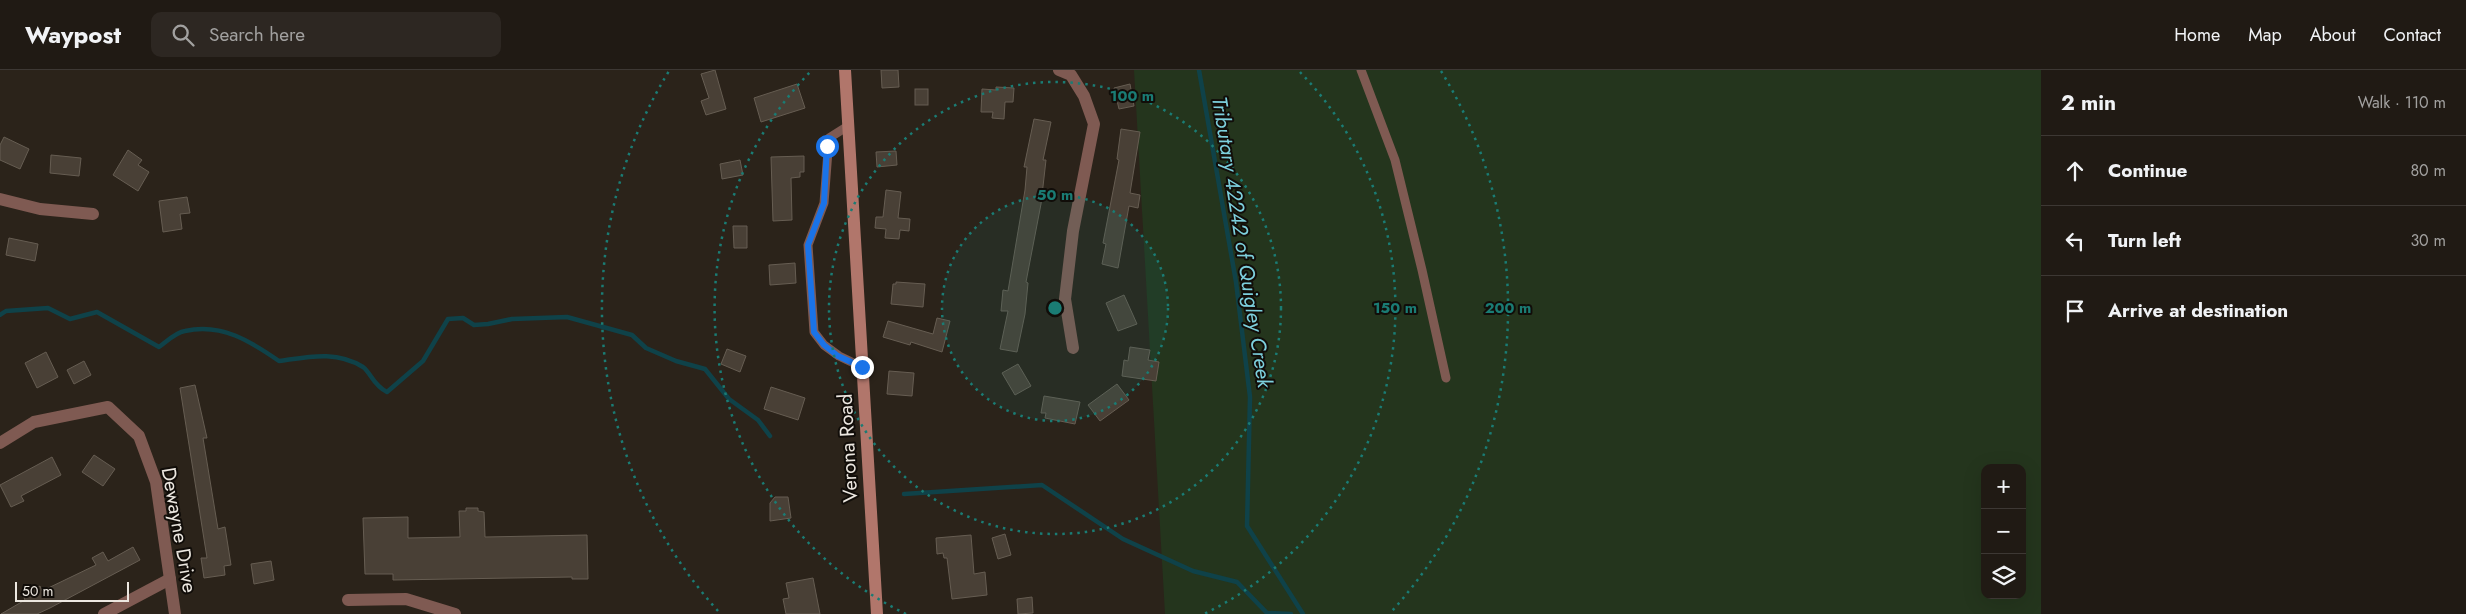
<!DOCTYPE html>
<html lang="en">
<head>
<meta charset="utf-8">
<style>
  body { margin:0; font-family:Jost,sans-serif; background:#2d2722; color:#f1f3f6 }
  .controls { position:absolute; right:15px; bottom:15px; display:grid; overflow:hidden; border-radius:10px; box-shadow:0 5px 20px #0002 }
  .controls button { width:45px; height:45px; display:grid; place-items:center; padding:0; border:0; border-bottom:1px solid #3d3834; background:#201a14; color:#f1f3f6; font:25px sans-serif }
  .scale { position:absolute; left:15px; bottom:12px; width:114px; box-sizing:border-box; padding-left:5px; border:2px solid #ece7e0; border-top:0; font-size:14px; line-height:18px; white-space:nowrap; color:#ece7e0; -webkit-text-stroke:4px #110d09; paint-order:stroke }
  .stop { position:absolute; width:15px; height:15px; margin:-11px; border:4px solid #1a73e8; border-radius:50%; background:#fff }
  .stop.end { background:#1a73e8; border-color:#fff; box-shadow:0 1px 5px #0008 }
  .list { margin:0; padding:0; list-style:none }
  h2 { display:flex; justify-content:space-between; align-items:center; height:65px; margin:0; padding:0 20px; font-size:21px }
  h2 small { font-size:16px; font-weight:400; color:#a2a1a0 }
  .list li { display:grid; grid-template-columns:32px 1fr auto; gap:15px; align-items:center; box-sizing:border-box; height:70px; padding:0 20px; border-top:1px solid #3d3834 }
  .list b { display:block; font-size:19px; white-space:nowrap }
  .list em { font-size:16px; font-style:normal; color:#a2a1a0 }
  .icon { flex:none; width:28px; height:28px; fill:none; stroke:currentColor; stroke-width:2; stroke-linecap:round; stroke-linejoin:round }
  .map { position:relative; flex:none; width:2041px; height:544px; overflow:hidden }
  header { display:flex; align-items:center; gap:30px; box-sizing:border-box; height:70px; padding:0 25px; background:#201a14; border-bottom:1px solid #3d3834 }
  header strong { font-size:24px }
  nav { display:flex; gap:28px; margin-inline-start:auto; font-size:18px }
  .search { width:350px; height:45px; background:#2d2722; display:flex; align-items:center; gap:12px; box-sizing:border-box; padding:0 18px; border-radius:10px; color:#a2a1a0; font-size:19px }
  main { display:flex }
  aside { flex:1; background:#201a14 }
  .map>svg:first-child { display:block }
</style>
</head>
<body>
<header>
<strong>Waypost</strong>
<div class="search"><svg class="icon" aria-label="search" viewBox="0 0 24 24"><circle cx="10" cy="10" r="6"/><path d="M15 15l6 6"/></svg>Search here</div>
<nav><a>Home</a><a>Map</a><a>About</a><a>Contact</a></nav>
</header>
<main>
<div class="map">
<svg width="2041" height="544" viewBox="0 0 2041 544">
  <rect width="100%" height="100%" fill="#2b231a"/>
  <path fill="#24351d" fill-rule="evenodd" d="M1134 0H2041V544H1165ZM1985 398H2022V525H1985Z"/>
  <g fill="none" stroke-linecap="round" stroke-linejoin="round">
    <g stroke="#0f4249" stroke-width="4.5">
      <path d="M1199 0 1236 212 1250 327 1247 456 1303 544"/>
      <path d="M0 245 6 241 48 238 70 249 97 242 159 277C166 272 176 262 185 261 222 253 250 271 279 291 308 287 336 280 363 297 371 303 373 315 387 322L423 291 448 249 463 248 474 255 488 254 512 249 567 247 632 265 646 278 676 291 705 299 729 329 758 350 770 366"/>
      <path d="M904 424 1042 415 1123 469 1193 501 1237 512 1267 543 1291 544"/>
    </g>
  </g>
  <g fill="#494036" stroke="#665d52">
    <path d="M715 0 726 39 706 45 701 31 709 28 701 4Z"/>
    <path d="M881 0H898L899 17 882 18Z"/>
    <path d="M797 14 805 38 761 52 754 28Z"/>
    <path d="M1130 14 1134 36 1119 39 1114 18Z"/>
    <path d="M996 17 1014 18 1013 32H1005L1004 49 992 48 993 42H981L982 19 996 20Z"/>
    <rect x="915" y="19" width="13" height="16"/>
    <path d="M1034 49 1051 52 1043 90H1046L1041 134 1026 212 1028 213 1025 244 1017 282 1000 279 1008 241H1001L1003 220 1008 221 1025 120 1027 97H1024Z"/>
    <path d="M1121 59 1140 62 1130 123 1140 125 1138 138 1129 136 1118 198 1102 194 1106 174 1103 173 1119 90 1117 89Z"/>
    <path d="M4 67 29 79 20 99 0 90V75Z"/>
    <path d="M128 80 142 90 138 95 149 102 138 121 113 105Z"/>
    <path d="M896 81 897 95 877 97 876 82Z"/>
    <path d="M51 85 81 88 79 106 50 103Z"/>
    <path d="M804 86V102H800V107L791 108 792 150 773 151 771 87Z"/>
    <path d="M740 90 743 105 722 109 720 94Z"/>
    <path d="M886 120 901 122 898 148 910 149 909 161 900 160 899 169 885 168 886 159 875 158 876 147H883Z"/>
    <path d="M187 127 190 143 180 144 182 159 163 162 159 131Z"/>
    <path d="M733 156H747V178H734Z"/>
    <path d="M9 168 38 174 35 191 6 185Z"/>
    <path d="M795 193 796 213 770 215 769 195Z"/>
    <path d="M896 212 925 214 923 237 891 234 893 214H896Z"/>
    <path d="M1124 225 1137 254 1118 261 1106 233Z"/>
    <path d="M937 248 950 251 942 282 911 272 910 275 883 267 888 251 933 264Z"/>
    <path d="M1130 277 1150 280 1148 290 1159 292 1156 311 1122 306 1124 290 1128 291Z"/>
    <path d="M727 279 746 286 740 302 721 294Z"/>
    <path d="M46 282 58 307 37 318 25 293Z"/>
    <path d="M84 291 91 305 74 314 67 300Z"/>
    <path d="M1018 294 1031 316 1015 325 1002 303Z"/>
    <path d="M889 301 914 303 912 326 887 324Z"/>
    <path d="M1117 314 1129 330 1100 351 1088 335Z"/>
    <path d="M195 315 207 368H203L218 459 225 457 231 495 224 496 225 505 204 508 201 488H207L180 318Z"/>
    <path d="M771 317 805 328 798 350 764 339Z"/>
    <path d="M1044 326 1080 332 1075 354 1045 348 1046 343H1041Z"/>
    <path d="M94 385 115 399 103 416 82 402Z"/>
    <path d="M52 387 61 405 21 426 24 431 11 437 0 415Z"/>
    <path d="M775 427H788L791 448 770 451V433Z"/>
    <path d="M466 438H478V441L484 442 485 467 587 465 588 509H572V507L393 510V504H365L363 448 408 447V468L460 467 459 441H466Z"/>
    <path d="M1005 464 1011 485 998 489 992 468Z"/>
    <path d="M971 465 974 504 985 502 987 525 952 529 947 488H944L943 483 937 484 936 468Z"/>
    <path d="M133 477 140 490 50 538 37 544H1L25 530 23 525 40 516 42 521 96 495 92 488 103 482 108 491Z"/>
    <path d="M271 491 274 510 254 514 251 494Z"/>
    <path d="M813 508 820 544H786L783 529 789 528 786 513Z"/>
    <path d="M1032 527 1033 543 1018 544 1017 529Z"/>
  </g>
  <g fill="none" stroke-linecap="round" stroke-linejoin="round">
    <g stroke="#7f5a52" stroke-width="9">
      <path d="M1361 0 1395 90 1422 200 1446 308"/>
      <path d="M848 56 829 68 824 133 808 175 814 262 824 275 839 286 862 297"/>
    </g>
    <g stroke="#7f5a52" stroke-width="12">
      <path d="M1059 0 1071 5 1084 26 1094 54 1073 161 1065 229 1073 278"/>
      <path d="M0 129 40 139 93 144"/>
      <path d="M0 373 34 352 108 337 139 366 156 412 175 544"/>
      <path d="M348 530 406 529 455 544"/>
      <path d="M104 544 170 509"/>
    </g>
    <path stroke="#b1766b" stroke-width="12" d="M845 0 877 544"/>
  </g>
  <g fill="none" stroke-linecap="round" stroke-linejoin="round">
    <path stroke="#1a73e8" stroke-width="6" d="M827 76 824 133 808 175 814 262 824 275 838 286 862 297"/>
  </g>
  <circle cx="1055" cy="238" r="113" fill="#1a7c74" fill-opacity=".12"/>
  <g fill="none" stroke="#1a7c74" stroke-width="2.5" stroke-dasharray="2.5 5">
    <circle cx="1055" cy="238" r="113"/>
    <circle cx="1055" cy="238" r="226"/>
    <path d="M906 544A340 340 0 0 1 810 2M1300 2A340 340 0 0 1 1204 544"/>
    <path d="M718 541A453 453 0 0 1 669 1M1441 1A453 453 0 0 1 1392 541"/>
  </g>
  <g text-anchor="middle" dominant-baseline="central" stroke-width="4" stroke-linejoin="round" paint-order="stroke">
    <g font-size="20" fill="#ece7e0" stroke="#110d09">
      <text transform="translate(848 378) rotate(-93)">Verona Road</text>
      <text transform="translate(179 460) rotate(80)">Dewayne Drive</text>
    </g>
    <g font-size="21" font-style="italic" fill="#7dd0dd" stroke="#110d09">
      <text transform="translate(1242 172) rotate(81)">Tributary 42242 of Quigley Creek</text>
    </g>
  </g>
  <circle cx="1055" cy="238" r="8" fill="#1a7c74" stroke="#110d09" stroke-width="2.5"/>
  <g font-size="15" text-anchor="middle" font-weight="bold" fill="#1a7c74" stroke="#110d09" stroke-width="4" stroke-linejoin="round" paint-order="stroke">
    <text x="1132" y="31">100 m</text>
    <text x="1055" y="130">50 m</text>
    <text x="1395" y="243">150 m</text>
    <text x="1508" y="243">200 m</text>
  </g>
</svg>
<div class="controls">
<button>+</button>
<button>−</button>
<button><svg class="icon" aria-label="layers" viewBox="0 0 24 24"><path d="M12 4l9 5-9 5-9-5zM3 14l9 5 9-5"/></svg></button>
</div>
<div class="scale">50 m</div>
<div class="stop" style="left:827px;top:76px"></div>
<div class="stop end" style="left:862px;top:297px"></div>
</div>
<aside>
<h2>2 min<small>Walk · 110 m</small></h2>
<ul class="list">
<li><svg class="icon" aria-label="ahead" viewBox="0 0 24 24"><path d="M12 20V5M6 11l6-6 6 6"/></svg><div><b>Continue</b></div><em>80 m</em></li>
<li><svg class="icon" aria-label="left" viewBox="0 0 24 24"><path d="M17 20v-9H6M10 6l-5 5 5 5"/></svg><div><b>Turn left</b></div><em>30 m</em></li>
<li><svg class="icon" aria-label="arrive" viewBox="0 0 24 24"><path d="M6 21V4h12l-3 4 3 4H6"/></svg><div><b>Arrive at destination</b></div></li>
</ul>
</aside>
</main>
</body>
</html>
